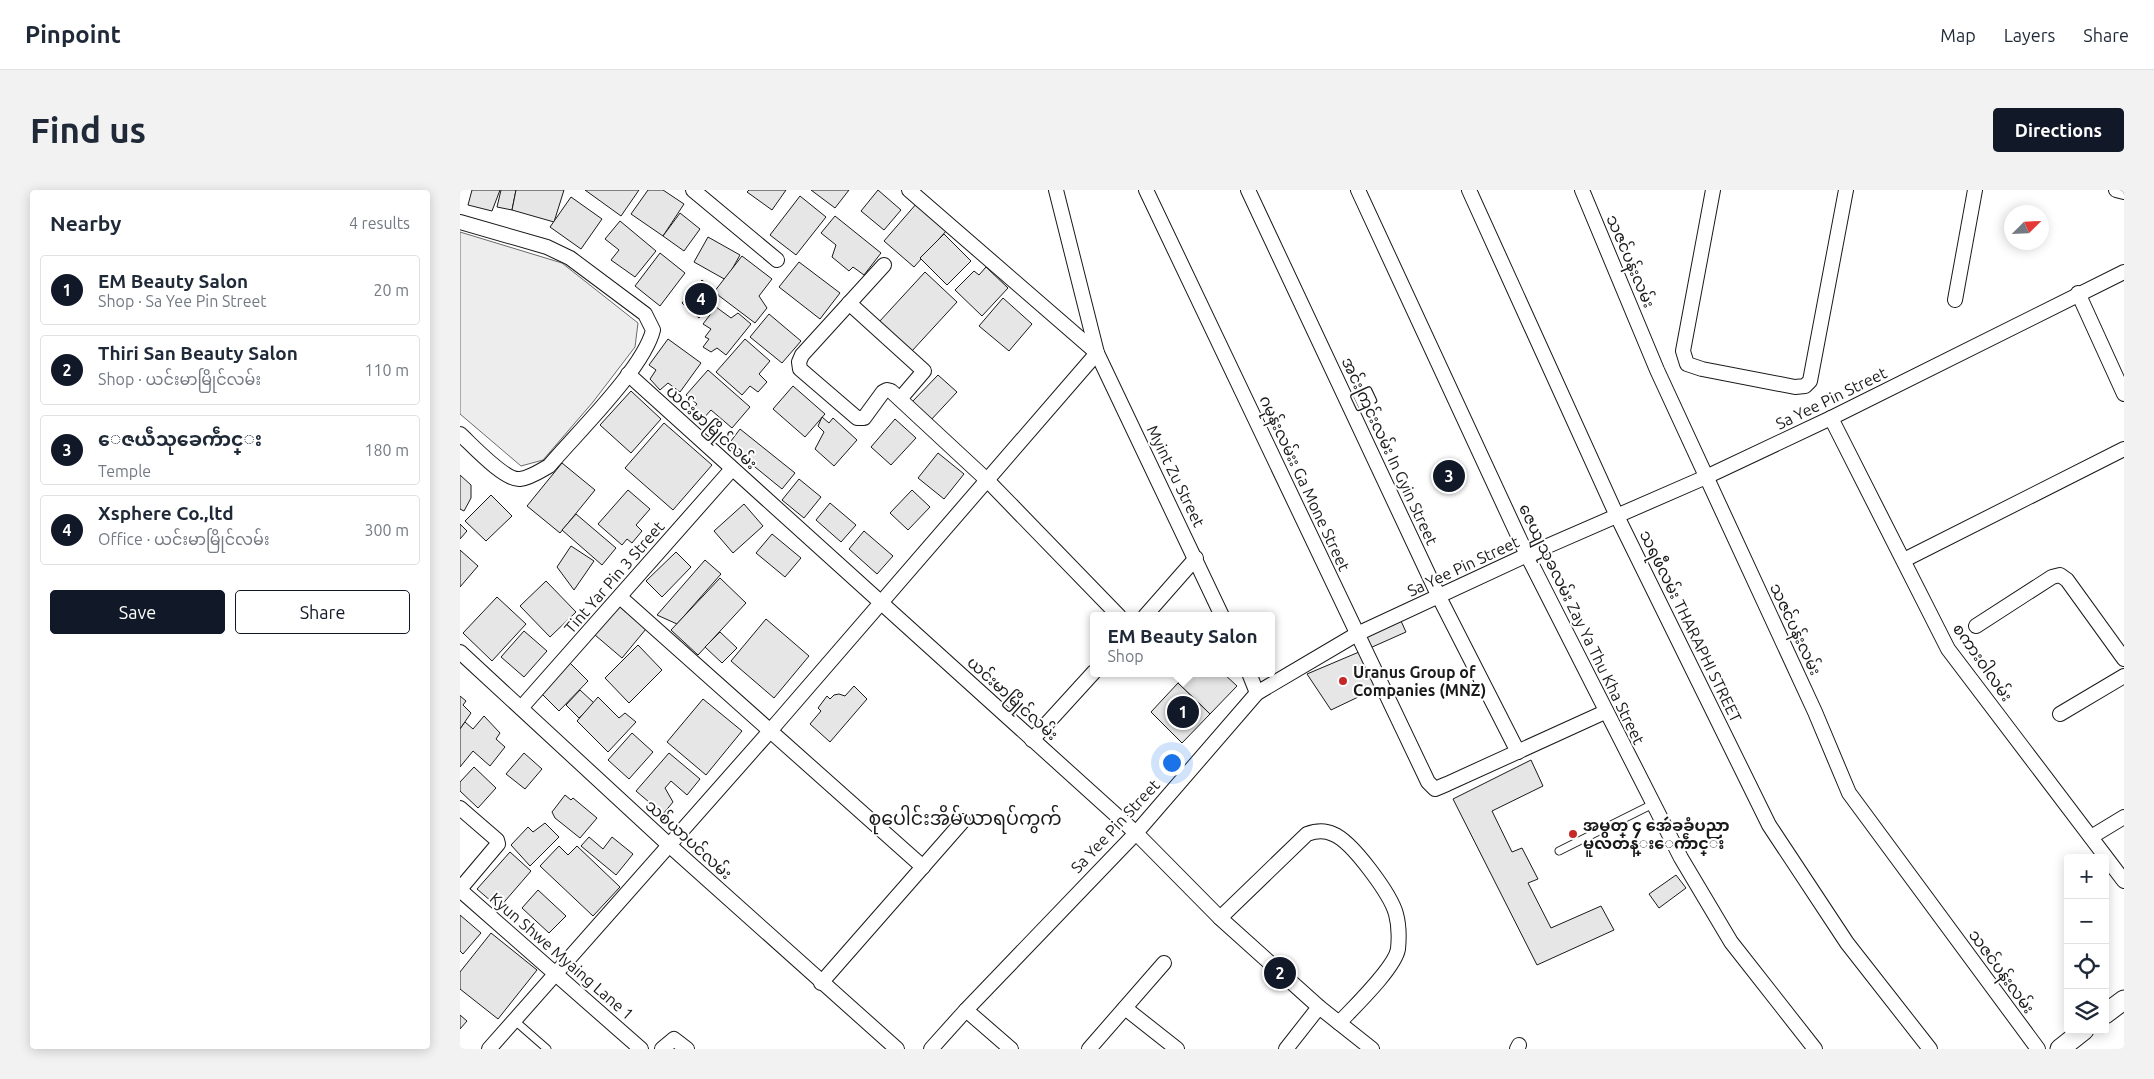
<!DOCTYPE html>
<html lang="en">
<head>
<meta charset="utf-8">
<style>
  body { margin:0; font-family:Ubuntu,"Noto Sans Myanmar",sans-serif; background:#f2f2f3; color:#1f2937 }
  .controls { position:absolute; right:15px; bottom:15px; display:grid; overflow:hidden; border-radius:5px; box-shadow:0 2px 12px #0003 }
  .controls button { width:45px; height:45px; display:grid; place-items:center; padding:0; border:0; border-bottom:1px solid #e0e1e3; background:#fff; color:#1f2937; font:25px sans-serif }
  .compass { position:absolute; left:1544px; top:15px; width:45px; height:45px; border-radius:50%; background:#fff; box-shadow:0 2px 12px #0003; rotate:66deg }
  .you { position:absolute; left:711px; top:572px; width:18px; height:18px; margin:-12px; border:4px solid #fff; border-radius:50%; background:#1a73e8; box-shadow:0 0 0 8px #1a73e833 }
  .badge { display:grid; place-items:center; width:32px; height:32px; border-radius:50%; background:#111827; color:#fff; font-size:16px; font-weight:700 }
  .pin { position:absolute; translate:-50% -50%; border:2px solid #fff; box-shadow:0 1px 5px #0006 }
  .popup { position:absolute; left:630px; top:422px; width:185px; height:65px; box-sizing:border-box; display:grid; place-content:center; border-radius:5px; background:#fff; filter:drop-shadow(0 1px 4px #0005); font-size:16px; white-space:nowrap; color:#747a83 }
  .popup b { font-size:19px; color:#1f2937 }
  .popup::after { content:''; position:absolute; left:50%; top:100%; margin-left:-10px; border:10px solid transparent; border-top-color:#fff }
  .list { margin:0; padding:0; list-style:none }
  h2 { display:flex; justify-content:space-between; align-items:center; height:65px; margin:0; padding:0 20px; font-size:21px }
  h2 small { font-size:16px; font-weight:400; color:#747a83 }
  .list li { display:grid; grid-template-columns:32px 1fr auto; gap:15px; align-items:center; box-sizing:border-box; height:70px; margin:0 10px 10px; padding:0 10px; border:1px solid #e0e1e3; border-radius:5px }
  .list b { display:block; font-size:19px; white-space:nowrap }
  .list p { margin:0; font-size:16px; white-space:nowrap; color:#747a83 }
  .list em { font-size:16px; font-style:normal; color:#747a83 }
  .actions { display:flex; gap:10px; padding:15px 20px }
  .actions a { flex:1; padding:11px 0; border:1px solid #111827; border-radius:5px; text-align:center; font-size:18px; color:#111827 }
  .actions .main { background:#111827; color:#fff }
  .icon { flex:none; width:28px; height:28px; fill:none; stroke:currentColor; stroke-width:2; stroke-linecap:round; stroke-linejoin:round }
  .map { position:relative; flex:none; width:1664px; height:859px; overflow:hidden; border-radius:5px }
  header { display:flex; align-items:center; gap:30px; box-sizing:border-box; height:70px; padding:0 25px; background:#fff; border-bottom:1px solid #e0e1e3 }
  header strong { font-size:24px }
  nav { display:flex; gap:28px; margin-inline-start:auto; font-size:18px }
  .intro { display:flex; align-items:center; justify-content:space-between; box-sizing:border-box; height:120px; padding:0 30px }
  h1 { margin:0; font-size:35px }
  .button { padding:12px 22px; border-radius:5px; background:#111827; color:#fff; font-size:18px; font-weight:700 }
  main { display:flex; gap:30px; padding:0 30px }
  aside { flex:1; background:#fff; border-radius:5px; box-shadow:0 2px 12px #0003 }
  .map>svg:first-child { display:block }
</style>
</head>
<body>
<header>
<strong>Pinpoint</strong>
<nav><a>Map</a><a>Layers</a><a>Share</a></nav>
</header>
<div class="intro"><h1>Find us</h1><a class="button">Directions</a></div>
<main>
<aside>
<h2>Nearby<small>4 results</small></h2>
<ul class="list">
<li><span class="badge">1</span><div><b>EM Beauty Salon</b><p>Shop · Sa Yee Pin Street</p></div><em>20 m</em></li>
<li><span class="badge">2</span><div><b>Thiri San Beauty Salon</b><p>Shop · ယင်းမာမြိုင်လမ်း</p></div><em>110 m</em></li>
<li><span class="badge">3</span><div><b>ေဇယဵသုခေကဵာင္း</b><p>Temple</p></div><em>180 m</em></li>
<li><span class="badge">4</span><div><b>Xsphere Co.,ltd</b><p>Office · ယင်းမာမြိုင်လမ်း</p></div><em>300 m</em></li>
</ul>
<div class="actions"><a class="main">Save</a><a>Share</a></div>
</aside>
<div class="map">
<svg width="1664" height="859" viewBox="0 0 1664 859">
  <rect width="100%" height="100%" fill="#fff"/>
  <path fill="#ededed" stroke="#6a6a6a" d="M0 42 102 73 178 133 175 157 133 212 83 270 61 276 0 224Z"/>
  <g fill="#e6e6e6" stroke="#1a1a1a">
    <path d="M12 0H40L32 21 8 15Z"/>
    <path d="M41 0H56L52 20 37 17Z"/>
    <path d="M56 0H104L94 32 52 20Z"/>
    <path d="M125 0H179L161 26Z"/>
    <path d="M188 0H203L224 14 203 46 171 24Z"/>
    <path d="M289 0H326L312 20 287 2Z"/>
    <path d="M351 0H389L375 18Z"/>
    <path d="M418 0 441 20 424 40 401 21Z"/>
    <path d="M340 6 366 27 336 65 310 45Z"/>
    <path d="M111 7 142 29 121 59 90 37Z"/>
    <path d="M457 13 487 40 454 77 424 51Z"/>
    <path d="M220 23 240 39 224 61 203 46Z"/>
    <path d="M375 26 421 63 404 85 393 77 389 81 372 67 376 55 361 43Z"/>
    <path d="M160 31 196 61 175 87 151 70 159 60 145 49Z"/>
    <path d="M484 44 511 71 487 95 460 68Z"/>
    <path d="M248 47 280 65 266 90 234 72Z"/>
    <path d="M200 63 225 83 200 116 175 96Z"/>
    <path d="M282 66 312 89 299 106 307 118 295 133 254 102Z"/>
    <path d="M339 72 380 103 360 129 319 97Z"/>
    <path d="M526 77 548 98 522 126 495 100 514 81 519 85Z"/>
    <path d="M465 82 497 112 451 162 419 132Z"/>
    <path d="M242 90 259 105 239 128 222 113Z"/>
    <path d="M543 108 572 134 549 161 519 136Z"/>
    <path d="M256 117 271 128 278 123 291 134 266 165 257 158 251 162 243 157 249 149 245 147 251 139 243 134Z"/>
    <path d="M309 124 341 151 322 173 290 147Z"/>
    <path d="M208 149 241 173 220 202 208 193 200 200 190 189 196 180 189 175Z"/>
    <path d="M285 149 310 171 299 184 307 192 298 202 290 196 282 205 256 182Z"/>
    <path d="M248 180 290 217 272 238 251 220 242 230 231 221 237 214 226 205Z"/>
    <path d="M478 185 497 202 470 231 451 213Z"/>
    <path d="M333 196 365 224 345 247 313 219Z"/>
    <path d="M171 201 201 229 171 263 140 235Z"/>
    <path d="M362 227 369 233 373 228 397 250 374 276 355 259 364 242 358 236Z"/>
    <path d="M435 229 456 248 431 275 411 257Z"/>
    <path d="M204 233 252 275 213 320 165 278Z"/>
    <path d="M280 239 335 283 322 299 268 255Z"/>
    <path d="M478 263 504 284 484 309 458 288Z"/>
    <path d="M102 273 135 300 100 343 67 316Z"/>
    <path d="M0 285 11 295V308L4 321 0 319Z"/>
    <path d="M339 289 361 307 344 328 322 310Z"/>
    <path d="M168 300 190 319 176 335 182 341 172 353 167 349 162 355 138 334Z"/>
    <path d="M452 300 470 317 448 340 430 323Z"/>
    <path d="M31 305 52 326 26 351 5 331Z"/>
    <path d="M370 313 396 335 381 352 356 330Z"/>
    <path d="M284 314 303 336 273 363 254 341Z"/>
    <path d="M116 324 156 358 142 375 102 340Z"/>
    <path d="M0 334 7 341 0 349Z"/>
    <path d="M404 341 433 366 417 384 389 359Z"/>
    <path d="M312 344 341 368 325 387 296 363Z"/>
    <path d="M111 356 134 371 114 400 97 377Z"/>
    <path d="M0 360 18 376 0 397Z"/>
    <path d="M216 362 231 377 202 407 186 391Z"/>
    <path d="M245 370 261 384 217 434 197 425Z"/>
    <path d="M260 388 286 413 238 465 211 440Z"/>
    <path d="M86 391 116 422 90 447 60 416Z"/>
    <path d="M37 407 66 434 32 471 3 443Z"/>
    <path d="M159 416 186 439 162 468 135 445Z"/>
    <path d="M306 429 349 466 314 508 271 471Z"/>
    <path d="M941 431 946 442 910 458 905 447Z"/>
    <path d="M64 441 87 461 64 487 41 467Z"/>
    <path d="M260 442 277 458 262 473 245 457Z"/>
    <path d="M178 455 202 480 169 513 145 488Z"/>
    <path d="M899 462 917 498 871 520 847 484Z"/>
    <path d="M110 473 128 491 99 521 81 503Z"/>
    <path d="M728 483H763L777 496 750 524 718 493Z"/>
    <path d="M718 493 750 524 722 553 691 522Z"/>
    <path d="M394 496 407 509 370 552 350 534 361 521 358 518 367 506 370 509 374 505 379 504 385 506Z"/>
    <path d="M120 500 134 513 119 528 106 515Z"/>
    <path d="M0 506 6 511 3 515 11 523 0 539Z"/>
    <path d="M138 507 159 528 165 523 176 532 148 562 117 531Z"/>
    <path d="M243 509 282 541 246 585 207 552Z"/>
    <path d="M24 526 40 543 36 549 45 557 30 576 13 561 0 577V539L5 532 13 539Z"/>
    <path d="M172 543 193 562 169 589 148 570Z"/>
    <path d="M64 563 82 579 65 599 46 584Z"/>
    <path d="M209 563 240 589 227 605 211 591 205 598 213 612 203 624 176 601Z"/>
    <path d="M1071 570 1083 596 1032 621 1052 662 1062 658 1078 689 1068 693 1091 738 1141 716 1154 740 1077 775 993 609Z"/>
    <path d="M14 577 36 598 18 618 0 601V592Z"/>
    <path d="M105 605 111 610 113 608 137 628 120 648 95 628 92 622Z"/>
    <path d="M85 633 99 647 70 676 51 655 68 637 73 642Z"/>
    <path d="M129 647 143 659 152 647 173 664 156 685 121 656Z"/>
    <path d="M99 656 108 665 117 656 160 697 133 726 80 676Z"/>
    <path d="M50 662 71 681 39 718 17 699Z"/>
    <path d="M1216 685 1226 698 1199 718 1189 704Z"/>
    <path d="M78 700 106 726 89 743 62 718Z"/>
    <path d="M0 725 21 743 3 764 0 761Z"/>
    <path d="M31 743 77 780 38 829 0 799V782Z"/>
    <path d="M0 825 7 831 0 839Z"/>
  </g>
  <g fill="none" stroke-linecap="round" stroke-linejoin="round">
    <defs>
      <g id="lane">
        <path d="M1099 661 1193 614"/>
        <path d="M54 830 87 859"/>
      </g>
      <g id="street">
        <path d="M233 0 317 70"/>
        <path d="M449 0 637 163"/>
        <path d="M596 0 637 163 762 426"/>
        <path d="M686 0 968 592 975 599 987 594 1145 522"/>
        <path d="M788 0 979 407 1058 562"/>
        <path d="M898 0 1067 365 1221 668 1271 752 1355 859"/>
        <path d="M1009 0 1157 326 1309 635 1387 753 1470 859"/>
        <path d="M1122 0 1197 180 1355 522 1389 603 1578 859"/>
        <path d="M1253 0 1223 161 1227 174 1242 179 1335 197 1345 196 1350 191 1386 0"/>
        <path d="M1656 0 1664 2"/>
        <path d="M0 32 87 57 110 68 185 124 193 140C184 178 116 244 89 276 80 281 70 288 60 289 45 291 12 255 0 244"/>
        <path d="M424 75 342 165 339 172 340 179 397 228H404L423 202 427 200 431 201 528 291 659 426"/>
        <path d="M1618 103 1664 204"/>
        <path d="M1495 110 1515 0"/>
        <path d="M389 113 464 181 440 209"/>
        <path d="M168 184 676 643 760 728 859 817 912 859"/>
        <path d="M1371 228 1488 459 1664 691"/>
        <path d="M1444 370 1664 259"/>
        <path d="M160 407 463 677"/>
        <path d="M685 426 736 368"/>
        <path d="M1516 436 1592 387 1600 385 1607 390 1664 469"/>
        <path d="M0 462 209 655 437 859"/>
        <path d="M789 483 797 503"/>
        <path d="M61 518 272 279"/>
        <path d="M1600 524 1664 486"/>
        <path d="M572 550 634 482"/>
        <path d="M0 618 37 650 38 654 0 699"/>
        <path d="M1631 647 1664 627"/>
        <path d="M0 700 181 859"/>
        <path d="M760 728 847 644C855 641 865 640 873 644 892 651 931 705 936 724 939 735 939 749 938 759 935 778 893 818 879 833"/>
        <path d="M361 793 503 631"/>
        <path d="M665 818 717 859"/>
        <path d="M506 820 551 859"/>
        <path d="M29 859 310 541 637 163"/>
        <path d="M202 859 214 849 227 859"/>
        <path d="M471 859 506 820 676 643 797 503 897 444 1067 365 1246 287 1371 228 1664 82"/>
        <path d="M629 859 704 773"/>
        <path d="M826 859 859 817"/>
        <path d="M1057 859 1059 855"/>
      </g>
      <g id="secondary">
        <path d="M1645 824 1664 810"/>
        <path d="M1600 859 1624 840"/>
      </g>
    </defs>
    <use href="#lane" stroke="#1a1a1a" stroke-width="9"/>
    <use href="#street" stroke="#1a1a1a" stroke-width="16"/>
    <use href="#secondary" stroke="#1a1a1a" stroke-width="21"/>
    <use href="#lane" stroke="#fff" stroke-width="7"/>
    <use href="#street" stroke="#fff" stroke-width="14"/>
    <use href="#secondary" stroke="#fff" stroke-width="19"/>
  </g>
  <g fill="#c62828" stroke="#fff" stroke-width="2">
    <circle cx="883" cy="491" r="5"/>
    <circle cx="1113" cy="644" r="5"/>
  </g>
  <g text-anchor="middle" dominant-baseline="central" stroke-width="4" stroke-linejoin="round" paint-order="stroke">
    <g font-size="16" fill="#1a1a1a" stroke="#fff">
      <text transform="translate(1171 71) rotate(67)">သဇင်ပန်းလမ်း</text>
      <text transform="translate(1371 208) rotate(-26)">Sa Yee Pin Street</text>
      <text transform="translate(252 237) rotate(42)">ယင်းမာမြိုင်လမ်း</text>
      <text transform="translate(930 261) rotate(65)">အင်းကြင်းလမ်း In Gyin Street</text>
      <text transform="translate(716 286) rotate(64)">Myint Zu Street</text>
      <text transform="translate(845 293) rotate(65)">ဂမုန်းလမ်းး Ga Mone Street</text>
      <text transform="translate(1003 376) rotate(-25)">Sa Yee Pin Street</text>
      <text transform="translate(154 387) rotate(-49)">Tint Yar Pin 3 Street</text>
      <text transform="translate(1122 434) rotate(64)">ဇေယျသုခလမ်း Zay Ya Thu Kha Street</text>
      <text transform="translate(1231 436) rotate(64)">သရဖီလမ်း THARAPHI STREET</text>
      <text transform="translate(1336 439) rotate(65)">သဇင်ပန်းလမ်း</text>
      <text transform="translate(1523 472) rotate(55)">စကားဝါလမ်း</text>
      <text transform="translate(553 508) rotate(42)">ယင်းမာမြိုင်လမ်း</text>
      <text transform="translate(655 636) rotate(-47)">Sa Yee Pin Street</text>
      <text transform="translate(229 649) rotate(42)">သစ်ယာပင်လမ်း</text>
      <text transform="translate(102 766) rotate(41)">Kyun Shwe Myaing Lane 1</text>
      <text transform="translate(1542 781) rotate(54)">သဇင်ပန်းလမ်း</text>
    </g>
    <g font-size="16" font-weight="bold" fill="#1a1a1a" stroke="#fff" text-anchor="start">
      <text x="893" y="482">Uranus Group of<tspan x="893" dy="18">Companies (MNZ)</tspan></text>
      <text x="1123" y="635">အမွတ္ ၄ အေဴခခံပညာ<tspan x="1123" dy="18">မူလတန္းေကဵာင္း</tspan></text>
    </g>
    <g font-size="19" fill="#1a1a1a" stroke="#fff">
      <text x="505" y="628">စုပေါင်းအိမ်ယာရပ်ကွက်</text>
    </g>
  </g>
</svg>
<div class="controls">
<button>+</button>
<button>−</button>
<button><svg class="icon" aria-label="locate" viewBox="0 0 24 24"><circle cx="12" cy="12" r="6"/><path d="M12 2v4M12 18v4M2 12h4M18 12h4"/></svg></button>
<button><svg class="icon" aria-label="layers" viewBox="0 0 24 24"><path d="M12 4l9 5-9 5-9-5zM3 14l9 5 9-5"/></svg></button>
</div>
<svg class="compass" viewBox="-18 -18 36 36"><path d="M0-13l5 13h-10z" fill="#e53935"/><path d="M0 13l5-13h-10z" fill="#747a83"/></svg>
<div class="you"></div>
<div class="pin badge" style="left:723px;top:522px">1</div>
<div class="popup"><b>EM Beauty Salon</b>Shop</div>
<div class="pin badge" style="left:820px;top:783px">2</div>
<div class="pin badge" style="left:989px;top:286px">3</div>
<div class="pin badge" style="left:241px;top:109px">4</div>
</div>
</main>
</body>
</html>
